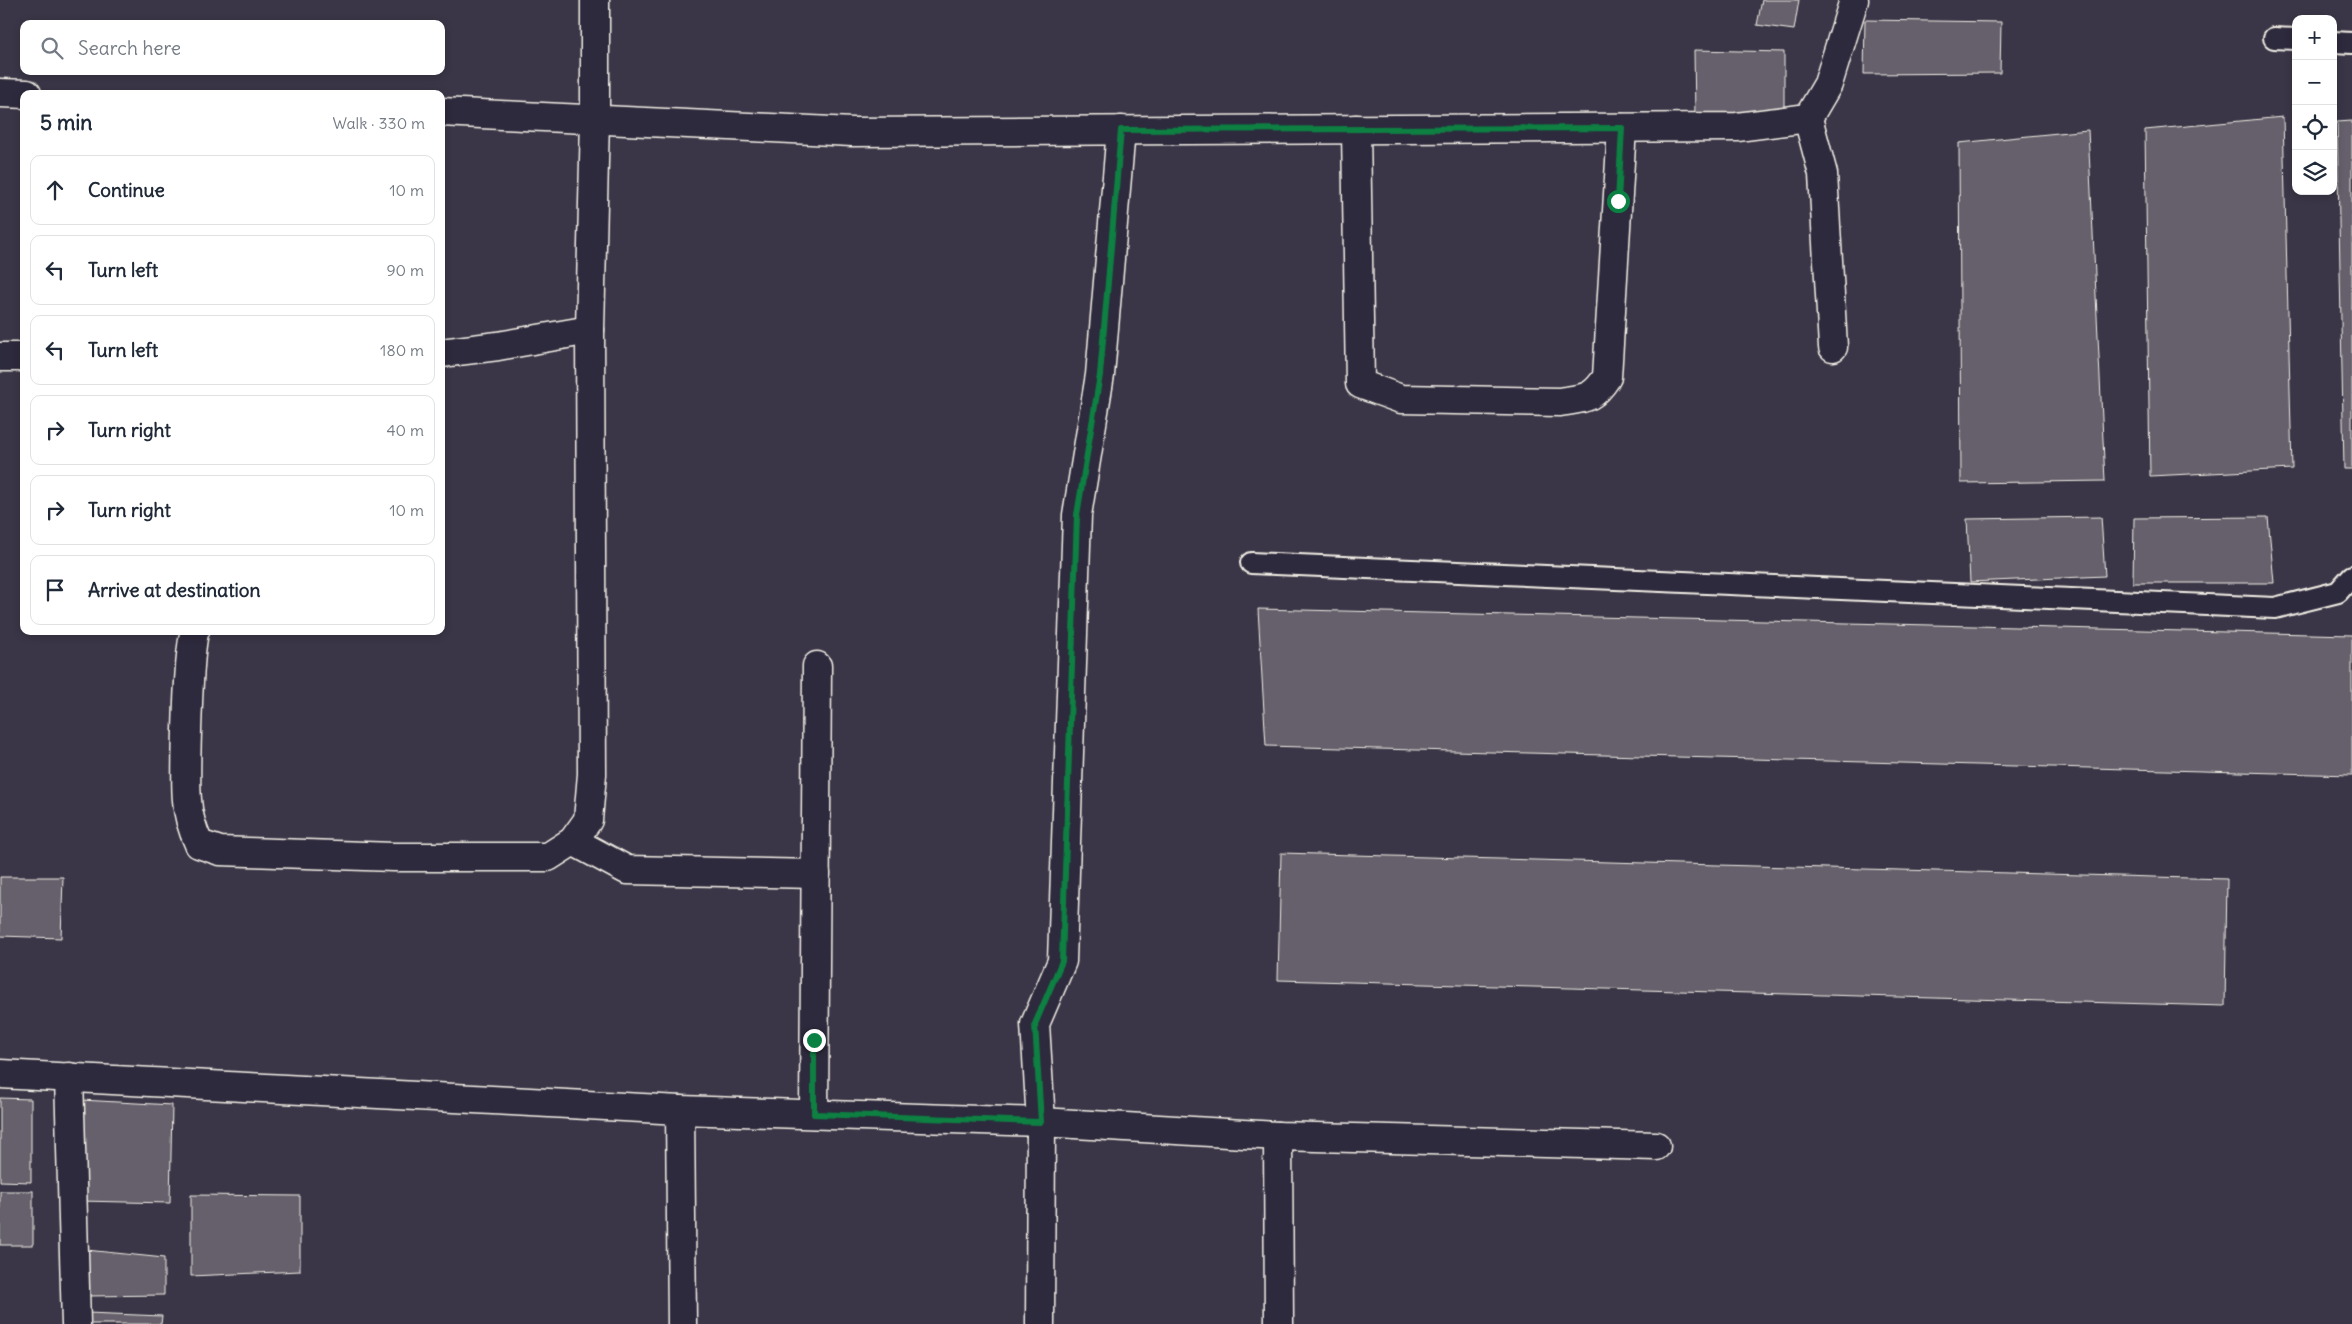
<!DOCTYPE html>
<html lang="en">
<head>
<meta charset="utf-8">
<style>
  body { margin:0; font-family:Delius,sans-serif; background:#f2f2f3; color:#1f2937 }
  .controls { position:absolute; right:15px; top:15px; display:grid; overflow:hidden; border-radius:10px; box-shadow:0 2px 8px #0003 }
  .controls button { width:45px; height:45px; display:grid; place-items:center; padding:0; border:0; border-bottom:1px solid #e0e1e3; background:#fff; color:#1f2937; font:25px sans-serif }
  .stop { position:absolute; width:15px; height:15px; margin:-11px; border:4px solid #0b8043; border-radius:50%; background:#fff }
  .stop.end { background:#0b8043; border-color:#fff; box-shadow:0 1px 5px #0008 }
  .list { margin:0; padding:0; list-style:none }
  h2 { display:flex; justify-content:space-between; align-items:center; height:65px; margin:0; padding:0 20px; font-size:21px }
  h2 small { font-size:16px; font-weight:400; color:#747a83 }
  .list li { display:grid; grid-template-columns:32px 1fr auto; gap:15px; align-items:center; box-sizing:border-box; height:70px; margin:0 10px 10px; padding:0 10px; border:1px solid #e0e1e3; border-radius:10px }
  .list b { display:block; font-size:19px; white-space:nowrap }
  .list em { font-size:16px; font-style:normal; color:#747a83 }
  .icon { flex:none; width:28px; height:28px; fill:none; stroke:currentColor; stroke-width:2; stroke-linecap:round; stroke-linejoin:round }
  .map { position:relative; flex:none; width:2352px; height:1324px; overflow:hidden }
  .search { position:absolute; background:#fff; box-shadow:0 2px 8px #0003; left:20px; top:20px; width:425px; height:55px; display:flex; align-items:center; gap:12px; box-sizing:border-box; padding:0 18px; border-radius:10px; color:#747a83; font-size:19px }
  .panel { position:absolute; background:#fff; box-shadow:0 2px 8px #0003; left:20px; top:90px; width:425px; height:545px; border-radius:10px }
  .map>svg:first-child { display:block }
</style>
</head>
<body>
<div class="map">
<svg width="2352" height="1324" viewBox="0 0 2352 1324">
  <rect width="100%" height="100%" fill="#3b3647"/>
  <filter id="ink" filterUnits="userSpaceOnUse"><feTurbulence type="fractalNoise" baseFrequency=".02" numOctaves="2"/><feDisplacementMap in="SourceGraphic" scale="10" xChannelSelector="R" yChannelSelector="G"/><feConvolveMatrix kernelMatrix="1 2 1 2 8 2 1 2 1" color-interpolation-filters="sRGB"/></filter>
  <g filter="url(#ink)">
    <g fill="#65616c" stroke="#f4f1e8">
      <path d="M1762 0H1799L1794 30 1757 25Z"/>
      <path d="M1865 20 2001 22 2000 73 1864 74Z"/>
      <path d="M1694 50 1784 52V116H1695Z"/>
      <path d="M2283 117 2292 469 2150 476 2145 130Z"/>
      <path d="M2352 121V469H2344L2337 122Z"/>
      <path d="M2088 130 2105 481 1961 483 1959 143Z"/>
      <path d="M2101 517 2105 576 1970 582 1967 519Z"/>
      <path d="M2268 517 2274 583H2133L2134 518Z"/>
      <path d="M1258 609 2352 635V775L1266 746Z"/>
      <path d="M1281 853 2227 879 2225 1006 1278 980Z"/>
      <path d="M0 877H63L61 938 0 936Z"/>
      <path d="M0 1098 31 1099V1182L0 1181Z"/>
      <path d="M81 1100 172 1105 170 1203 80 1201Z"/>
      <rect x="0" y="1191" width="33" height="54"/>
      <path d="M191 1195 300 1196V1271L191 1276Z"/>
      <path d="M86 1250 164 1258V1295L88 1296Z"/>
      <path d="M87 1313 162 1316 161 1324H87Z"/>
    </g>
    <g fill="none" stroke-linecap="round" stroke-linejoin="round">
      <defs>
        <g id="service">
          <path d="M2274 38 2296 39"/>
          <path d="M2333 42 2352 43"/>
          <path d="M1251 563 2275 608 2338 592 2352 576"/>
        </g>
        <g id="minor">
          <path d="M0 93 27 94"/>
          <path d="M441 112 852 132 1737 127 1808 118 1828 84 1854 0"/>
          <path d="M1808 118 1823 174 1833 347"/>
          <path d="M1356 129 1360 384 1401 399 1560 402C1585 398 1593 399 1607 377L1622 128"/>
          <path d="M441 353 498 346 590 330"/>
          <path d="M0 357H24"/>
          <path d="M195 631C188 642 185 780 187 800 188 816 192 829 199 844L220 851 394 857H548L573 841 588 820 592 774 590 330 595 118V0"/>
          <path d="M573 841 627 870 816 874"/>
          <path d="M0 1074 680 1110 1041 1122 1278 1136 1656 1146"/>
          <path d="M69 1077 76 1324"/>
          <path d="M680 1110 682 1324"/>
          <path d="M814 1114 817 666"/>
          <path d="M1278 1136 1279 1324"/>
          <path d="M1040 1324 1041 1122 1035 1024 1062 961 1077 515 1100 375 1121 130"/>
        </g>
      </defs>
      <use href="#service" stroke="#f4f1e8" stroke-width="24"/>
      <use href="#minor" stroke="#f4f1e8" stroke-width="31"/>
      <use href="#service" stroke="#2f2a3d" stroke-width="20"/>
      <use href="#minor" stroke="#2f2a3d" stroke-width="28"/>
    </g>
  </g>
  <g fill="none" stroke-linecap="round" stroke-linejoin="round" filter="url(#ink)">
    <path stroke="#0b8043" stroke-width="6" d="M814 1040V1114L1041 1122 1035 1024 1062 961 1077 515 1100 375 1121 130 1622 128 1618 201"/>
  </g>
</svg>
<div class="controls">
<button>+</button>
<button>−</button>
<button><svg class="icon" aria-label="locate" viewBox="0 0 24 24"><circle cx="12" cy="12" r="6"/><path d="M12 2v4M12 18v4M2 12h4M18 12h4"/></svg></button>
<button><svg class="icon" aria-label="layers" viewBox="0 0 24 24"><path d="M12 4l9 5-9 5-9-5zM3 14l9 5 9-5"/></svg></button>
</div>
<div class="stop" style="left:1618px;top:201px"></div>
<div class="stop end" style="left:814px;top:1040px"></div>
<div class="search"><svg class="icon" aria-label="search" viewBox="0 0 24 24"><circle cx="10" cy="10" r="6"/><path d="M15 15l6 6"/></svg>Search here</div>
<section class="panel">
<h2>5 min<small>Walk · 330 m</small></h2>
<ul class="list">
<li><svg class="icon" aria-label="ahead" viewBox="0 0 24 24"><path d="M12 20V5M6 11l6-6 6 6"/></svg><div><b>Continue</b></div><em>10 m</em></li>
<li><svg class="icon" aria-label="left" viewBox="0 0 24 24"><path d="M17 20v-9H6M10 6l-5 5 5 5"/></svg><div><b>Turn left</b></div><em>90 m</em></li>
<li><svg class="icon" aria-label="left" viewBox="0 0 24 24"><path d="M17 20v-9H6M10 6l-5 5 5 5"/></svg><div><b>Turn left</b></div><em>180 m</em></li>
<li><svg class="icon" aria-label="right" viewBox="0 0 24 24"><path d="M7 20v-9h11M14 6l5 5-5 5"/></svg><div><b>Turn right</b></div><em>40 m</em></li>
<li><svg class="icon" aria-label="right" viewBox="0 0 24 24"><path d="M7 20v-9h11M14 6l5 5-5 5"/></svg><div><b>Turn right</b></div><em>10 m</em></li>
<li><svg class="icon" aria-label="arrive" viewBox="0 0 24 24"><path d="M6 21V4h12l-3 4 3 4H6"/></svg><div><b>Arrive at destination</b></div></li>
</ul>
</section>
</div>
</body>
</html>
